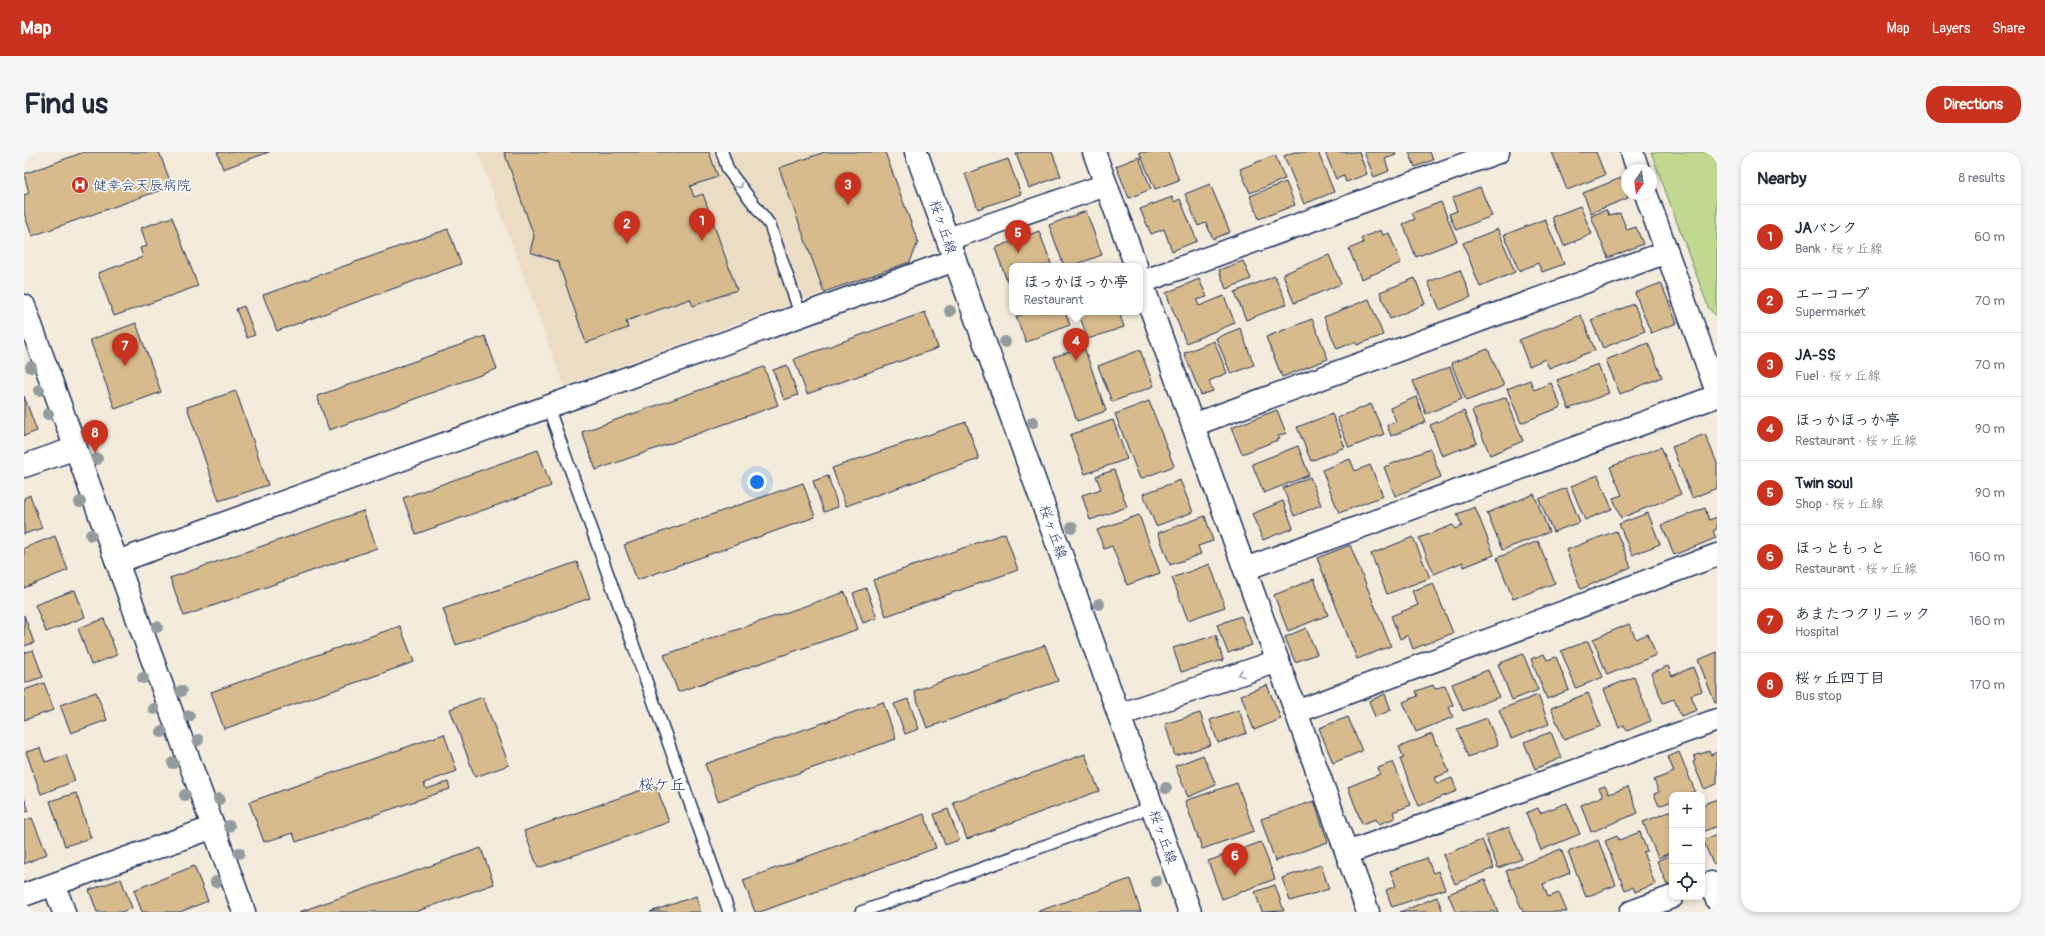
<!DOCTYPE html>
<html lang="en">
<head>
<meta charset="utf-8">
<style>
  body { margin:0; font-family:Pangolin,"Klee One",sans-serif; background:#f6f6f7; color:#1f2937 }
  .controls { position:absolute; right:12px; bottom:12px; display:grid; overflow:hidden; border-radius:8px; box-shadow:0 2px 6px #0003 }
  .controls button { width:36px; height:36px; display:grid; place-items:center; padding:0; border:0; border-bottom:1px solid #e0e1e3; background:#fff; color:#1f2937; font:20px sans-serif }
  .compass { position:absolute; left:1597px; top:12px; width:36px; height:36px; border-radius:50%; background:#fff; box-shadow:0 2px 6px #0003; rotate:193deg }
  .you { position:absolute; left:733px; top:330px; width:14px; height:14px; margin:-10px; border:3px solid #fff; border-radius:50%; background:#1a73e8; box-shadow:0 0 0 6px #1a73e833 }
  .badge { display:grid; place-items:center; width:26px; height:26px; border-radius:50%; background:#c8321e; color:#fff; font-size:13px; font-weight:700 }
  .pin { position:absolute; translate:-50% -33px; filter:drop-shadow(0 1px 2px #0008) }
  .pin::after { content:''; position:absolute; top:21px; width:14px; height:12px; background:inherit; clip-path:polygon(0 0,100% 0,50% 100%) }
  .popup { position:absolute; left:985px; top:111px; width:134px; height:52px; box-sizing:border-box; display:grid; place-content:center; border-radius:8px; background:#fff; filter:drop-shadow(0 1px 3px #0005); font-size:13px; white-space:nowrap; color:#747a83 }
  .popup b { font-size:15px; color:#1f2937 }
  .popup::after { content:''; position:absolute; left:50%; top:100%; margin-left:-8px; border:8px solid transparent; border-top-color:#fff }
  .list { margin:0; padding:0; list-style:none }
  h2 { display:flex; justify-content:space-between; align-items:center; height:52px; margin:0; padding:0 16px; font-size:17px }
  h2 small { font-size:13px; font-weight:400; color:#747a83 }
  .list li { display:grid; grid-template-columns:26px 1fr auto; gap:12px; align-items:center; box-sizing:border-box; height:64px; padding:0 16px; border-top:1px solid #e0e1e3 }
  .list b { display:block; font-size:15px; white-space:nowrap }
  .list p { margin:0; font-size:13px; white-space:nowrap; color:#747a83 }
  .list em { font-size:13px; font-style:normal; color:#747a83 }
  .icon { flex:none; width:22px; height:22px; fill:none; stroke:currentColor; stroke-width:2; stroke-linecap:round; stroke-linejoin:round }
  .map { position:relative; flex:none; width:1693px; height:760px; overflow:hidden; border-radius:16px }
  header { display:flex; align-items:center; gap:24px; box-sizing:border-box; height:56px; padding:0 20px; background:#c8321e; color:#fff }
  header strong { font-size:19px }
  nav { display:flex; gap:22px; margin-inline-start:auto; font-size:14px }
  .intro { display:flex; align-items:center; justify-content:space-between; box-sizing:border-box; height:96px; padding:0 24px }
  h1 { margin:0; font-size:28px }
  .button { padding:10px 18px; border-radius:16px; background:#c8321e; color:#fff; font-size:14px; font-weight:700 }
  main { display:flex; gap:24px; padding:0 24px }
  aside { flex:1; background:#fff; border-radius:16px; box-shadow:0 2px 6px #0003 }
  .map>svg:first-child { display:block }
</style>
</head>
<body>
<header>
<strong>Map</strong>
<nav><a>Map</a><a>Layers</a><a>Share</a></nav>
</header>
<div class="intro"><h1>Find us</h1><a class="button">Directions</a></div>
<main>
<div class="map">
<svg width="1693" height="760" viewBox="0 0 1693 760">
  <rect width="100%" height="100%" fill="#f3ebdc"/>
  <filter id="ink" filterUnits="userSpaceOnUse"><feTurbulence type="fractalNoise" baseFrequency=".025" numOctaves="2"/><feDisplacementMap in="SourceGraphic" scale="8" xChannelSelector="R" yChannelSelector="G"/><feConvolveMatrix kernelMatrix="1 2 1 2 8 2 1 2 1" color-interpolation-filters="sRGB"/></filter>
  <g filter="url(#ink)">
    <path fill="#ebddc4" d="M454 0H801L755 16 800 140 540 234Z"/>
    <path fill="#c0d98f" stroke="#6e8476" d="M1627 0H1693V164L1685 157Z"/>
    <g fill="#d7bb8c" stroke="#1b2f5e">
      <path d="M60 0H135L148 34 8 84 0 61V43L5 41 0 22Z"/>
      <path d="M193 0H245L199 17Z"/>
      <path d="M480 0H685L694 25 666 34 670 45 679 42 713 138 669 154 666 147 602 169 604 176 562 191 534 110 506 100 510 84Z"/>
      <path d="M801 0H861L894 90 886 110 800 140 755 16Z"/>
      <path d="M998 0H1028L1037 24 1005 36 992 2Z"/>
      <path d="M1115 0H1144L1155 28 1131 37Z"/>
      <path d="M1270 0H1294L1310 40 1280 52 1260 4Z"/>
      <path d="M1301 0H1335L1343 22 1322 30 1320 24 1312 27Z"/>
      <path d="M1340 0H1371L1372 3 1361 7 1365 19 1350 25Z"/>
      <path d="M1385 0H1406L1409 8 1391 15Z"/>
      <path d="M1528 0H1572L1581 23 1543 38Z"/>
      <path d="M1251 3 1261 27 1226 41 1216 17Z"/>
      <path d="M1115 5 1127 37 1105 46 1092 14Z"/>
      <path d="M984 7 997 42 954 57 941 22Z"/>
      <path d="M1597 26 1604 46 1567 61 1559 41Z"/>
      <path d="M1262 30 1271 53 1235 67 1226 44Z"/>
      <path d="M1186 32 1206 80 1189 87 1182 71 1174 74 1161 42Z"/>
      <path d="M1456 35 1468 64 1432 78 1425 62 1433 59 1428 46Z"/>
      <path d="M1148 45 1150 50 1156 47 1173 89 1148 99 1140 77 1127 82 1116 57Z"/>
      <path d="M1417 50 1433 89 1392 105 1379 72 1391 67 1388 61Z"/>
      <path d="M1556 54 1568 82 1540 94 1528 65Z"/>
      <path d="M1582 58 1585 64 1596 61 1603 78 1612 75 1619 92 1584 106 1567 64Z"/>
      <path d="M1062 59 1078 103 1047 114H1040L1025 73Z"/>
      <path d="M148 65 174 134 90 164 74 121 119 105 116 96 123 94 117 76Z"/>
      <path d="M1521 67 1540 112 1518 120 1514 111 1495 119 1480 83Z"/>
      <path d="M424 77 437 112 253 179 239 143Z"/>
      <path d="M1474 77 1491 120 1456 135 1439 91Z"/>
      <path d="M1357 78 1359 83 1365 81 1377 111 1337 127 1325 97 1339 91 1337 86Z"/>
      <path d="M1015 79 1027 111 1021 114H988V127L983 129 971 96Z"/>
      <path d="M1305 103 1317 132 1270 151 1259 122Z"/>
      <path d="M1219 109 1227 127 1202 137 1195 118Z"/>
      <path d="M1436 118 1447 145 1416 158 1404 130Z"/>
      <path d="M1251 124 1263 152 1222 168 1211 140Z"/>
      <path d="M1391 126 1401 152 1366 167 1356 140Z"/>
      <path d="M1175 127 1183 145 1173 148 1175 154 1200 144 1211 171 1162 191 1142 141Z"/>
      <path d="M1637 131 1653 171 1627 181 1611 141Z"/>
      <path d="M1345 147 1359 183 1333 193 1331 190 1313 197 1300 165Z"/>
      <path d="M1610 152 1621 179 1579 196 1567 168Z"/>
      <path d="M220 154 231 183 223 186 212 157Z"/>
      <path d="M901 160 914 196 783 242 770 207Z"/>
      <path d="M1004 160H1041L1046 173 1002 190 992 165Z"/>
      <path d="M1054 160H1095L1100 175 1064 187Z"/>
      <path d="M1557 163 1571 198 1525 216 1521 207 1505 214 1495 188Z"/>
      <path d="M1288 167 1304 207 1258 225 1242 185Z"/>
      <path d="M112 171 137 240 91 257 66 188Z"/>
      <path d="M1216 176 1230 213 1207 222 1192 186Z"/>
      <path d="M461 184 473 217 305 278 293 244Z"/>
      <path d="M1190 189 1203 221 1185 229 1189 239 1177 243 1160 201Z"/>
      <path d="M1624 191 1638 225 1596 242 1582 208Z"/>
      <path d="M1060 195 1082 259 1053 269 1030 205Z"/>
      <path d="M1464 197 1480 234 1442 249 1427 211Z"/>
      <path d="M1116 198 1130 234 1088 250 1074 214Z"/>
      <path d="M1574 212 1585 241 1545 257 1533 228Z"/>
      <path d="M763 213 774 243 760 248 749 218Z"/>
      <path d="M740 215 754 253 572 318 558 280Z"/>
      <path d="M1426 215 1438 247 1402 262 1389 229Z"/>
      <path d="M1506 228 1510 238 1527 231 1537 255 1497 271 1483 237Z"/>
      <path d="M212 239 244 333 195 349 163 255Z"/>
      <path d="M0 244 13 279 0 284Z"/>
      <path d="M1392 245 1402 270 1367 284 1363 273 1372 269 1366 256Z"/>
      <path d="M1482 245 1499 289 1466 303 1448 259Z"/>
      <path d="M1125 249 1150 314 1116 327 1091 262Z"/>
      <path d="M1347 252 1360 282 1325 296 1313 266Z"/>
      <path d="M1253 258 1262 281 1254 284 1256 287 1218 302 1207 276Z"/>
      <path d="M1440 259 1453 291 1418 304 1406 273Z"/>
      <path d="M1308 262 1321 295 1287 309 1273 275Z"/>
      <path d="M1089 268 1103 307 1061 322 1046 283Z"/>
      <path d="M942 270 955 307 822 354 808 316Z"/>
      <path d="M1681 282 1693 311V336L1668 346 1648 295Z"/>
      <path d="M1274 294 1285 323 1240 341 1228 312Z"/>
      <path d="M1637 295 1657 342 1597 366 1589 346 1598 343 1586 315Z"/>
      <path d="M1406 297 1417 325 1371 344 1360 315Z"/>
      <path d="M514 298 527 334 392 382 379 346Z"/>
      <path d="M1326 307 1331 319 1346 313 1359 344 1315 361 1298 318Z"/>
      <path d="M1090 318 1103 355 1066 368 1058 343 1077 337 1072 324Z"/>
      <path d="M1574 323 1588 357 1561 368 1547 334Z"/>
      <path d="M804 324 814 355 800 360 789 329Z"/>
      <path d="M1286 325 1297 353 1270 364 1259 336Z"/>
      <path d="M1156 328 1169 360 1132 374 1119 342Z"/>
      <path d="M779 331 791 365 613 428 600 393Z"/>
      <path d="M1542 336 1556 370 1529 380 1515 347Z"/>
      <path d="M1510 342 1525 380 1478 398 1463 361Z"/>
      <path d="M6 343 18 376 0 382V346Z"/>
      <path d="M1259 349 1269 376 1239 388 1228 362Z"/>
      <path d="M1451 355 1470 403 1440 415 1439 410 1410 422 1395 386 1429 373 1431 377 1438 374 1433 362Z"/>
      <path d="M1681 356 1685 368 1693 365V377L1689 379 1692 386 1650 403 1638 373Z"/>
      <path d="M339 359 353 396 160 464 146 426Z"/>
      <path d="M1624 361 1636 392 1608 403 1595 372Z"/>
      <path d="M1115 363 1136 421 1103 433 1088 394 1080 397 1073 378Z"/>
      <path d="M1181 364 1189 389 1174 394 1177 402 1146 413 1134 381Z"/>
      <path d="M1592 379 1607 415 1557 437 1542 398Z"/>
      <path d="M981 381 994 418 862 464 849 428Z"/>
      <path d="M31 384 44 418 0 436V396Z"/>
      <path d="M1389 385 1406 426 1363 442 1347 402Z"/>
      <path d="M1514 389 1531 431 1489 447 1473 406Z"/>
      <path d="M1326 393 1367 494 1333 507 1293 406Z"/>
      <path d="M553 410 566 446 432 493 419 457Z"/>
      <path d="M1186 412 1201 455 1164 468 1148 426Z"/>
      <path d="M1290 427 1304 463 1264 479 1250 443Z"/>
      <path d="M1409 431 1429 481 1389 497 1384 483 1376 487 1367 464 1394 453 1388 439Z"/>
      <path d="M842 436 853 466 839 471 829 441Z"/>
      <path d="M51 438 61 465 22 480 11 453Z"/>
      <path d="M821 440 834 477 654 540 640 503Z"/>
      <path d="M0 463 10 491 0 494Z"/>
      <path d="M1217 464 1228 493 1204 501 1193 473Z"/>
      <path d="M80 467 93 503 67 513 54 476Z"/>
      <path d="M1605 472 1612 487 1624 482 1632 503 1583 523 1569 487Z"/>
      <path d="M376 474 390 510 200 577 187 540Z"/>
      <path d="M1282 476 1293 502 1271 510 1261 485Z"/>
      <path d="M1192 483 1199 508 1157 520 1149 496Z"/>
      <path d="M1564 489 1579 525 1552 536 1537 499Z"/>
      <path d="M1021 493 1034 529 903 576 890 539Z"/>
      <path d="M9 498 19 525 0 531V501Z"/>
      <path d="M1693 500V550L1691 551 1674 508Z"/>
      <path d="M1499 502 1514 538 1488 548 1474 512Z"/>
      <path d="M1520 502 1523 508 1532 505 1545 538 1523 547 1507 507Z"/>
      <path d="M1644 514 1648 524 1669 515 1678 539 1667 543 1673 558 1657 564 1650 547 1639 551 1627 521Z"/>
      <path d="M1464 518 1475 545 1439 559 1428 532Z"/>
      <path d="M1610 525 1627 569 1603 579 1600 573 1595 576 1580 537Z"/>
      <path d="M20 531 30 558 0 568V538Z"/>
      <path d="M1243 533 1257 567 1230 578 1217 543Z"/>
      <path d="M1409 533 1411 537 1421 533 1429 553 1425 555 1429 565 1392 580 1379 550 1394 544 1392 539Z"/>
      <path d="M72 540 83 568 47 581 36 553Z"/>
      <path d="M1564 541 1577 574 1540 588 1527 556Z"/>
      <path d="M1361 542 1367 558 1351 565 1345 549Z"/>
      <path d="M1514 543 1525 572 1487 587 1475 558Z"/>
      <path d="M459 545 485 613 451 625 426 557Z"/>
      <path d="M884 547 895 577 881 582 870 552Z"/>
      <path d="M859 550 872 587 694 649 681 612Z"/>
      <path d="M1215 558 1223 581 1194 591 1186 568Z"/>
      <path d="M1176 561 1187 593 1151 604 1141 572Z"/>
      <path d="M1324 565 1338 599 1309 611 1295 576Z"/>
      <path d="M1463 566 1474 593 1444 605 1433 577Z"/>
      <path d="M1527 580 1537 606 1511 617 1500 590Z"/>
      <path d="M420 582 433 619 400 631 402 637 424 630 426 637 272 690 269 681 240 690 225 650Z"/>
      <path d="M1408 582 1412 593 1414 592 1425 620 1410 626 1413 632 1428 626 1433 639 1395 654 1376 607 1380 606 1375 595Z"/>
      <path d="M16 596 21 610 42 603 51 629 17 642 2 600Z"/>
      <path d="M1685 599 1687 603 1693 600V632L1680 637 1669 610 1671 609 1670 604Z"/>
      <path d="M1655 600 1671 639 1662 643H1648V649L1635 654 1630 642 1635 640 1630 628 1650 620 1644 605Z"/>
      <path d="M1061 602 1075 639 943 687 929 650Z"/>
      <path d="M1179 603 1192 633 1164 645 1151 614Z"/>
      <path d="M1369 610 1387 653 1369 660 1371 666 1355 672 1352 667 1338 672 1324 635 1356 622 1354 616Z"/>
      <path d="M1213 631 1230 679 1178 697 1161 649Z"/>
      <path d="M632 633 645 670 514 716 500 679Z"/>
      <path d="M1581 634 1585 642 1604 635 1614 661 1567 680 1557 653 1579 644 1575 636Z"/>
      <path d="M52 641 67 686 41 694 26 649Z"/>
      <path d="M0 646 5 659 0 660Z"/>
      <path d="M1693 647V674L1678 680V653Z"/>
      <path d="M1290 649 1304 690 1251 709 1237 667Z"/>
      <path d="M1543 651 1556 682 1517 698 1502 661 1514 656 1516 661Z"/>
      <path d="M924 657 935 688 921 693 910 662Z"/>
      <path d="M1648 659V700L1634 706 1619 670Z"/>
      <path d="M900 662 912 696 736 760H731L719 728Z"/>
      <path d="M8 666 23 702 0 712V669Z"/>
      <path d="M1485 675 1498 707 1474 716 1461 684Z"/>
      <path d="M1616 680 1623 699 1619 700 1631 732 1611 740 1609 735 1601 738 1581 689 1593 684 1595 688Z"/>
      <path d="M1693 683V710L1689 712 1679 688Z"/>
      <path d="M1458 688 1470 716 1431 732 1419 703Z"/>
      <path d="M1574 688 1592 733 1562 745 1544 700Z"/>
      <path d="M1237 690 1251 727 1198 747 1184 709Z"/>
      <path d="M457 696 470 732 391 760H275Z"/>
      <path d="M1537 697 1546 721 1519 732 1524 745 1535 741 1543 760H1499L1482 719Z"/>
      <path d="M1648 702V731L1643 733 1633 709Z"/>
      <path d="M1403 706 1409 721 1414 719 1421 737 1368 755 1362 738 1372 734 1366 719Z"/>
      <path d="M1297 713 1305 737 1266 749 1258 726Z"/>
      <path d="M170 714 184 749 156 760H118L110 738Z"/>
      <path d="M97 727 108 756 97 760H73L65 738Z"/>
      <path d="M1106 727 1117 760H1012Z"/>
      <path d="M1461 728 1474 760H1432L1424 742Z"/>
      <path d="M1251 733 1260 759 1238 760 1231 740Z"/>
      <path d="M672 744 677 760H626Z"/>
      <path d="M1413 745 1419 760H1376Z"/>
    </g>
    <g fill="none" stroke-linecap="round" stroke-linejoin="round">
      <defs>
        <g id="service">
          <path d="M698 0 704 18 746 73 777 164"/>
          <path d="M524 255 705 760"/>
          <path d="M837 760 1128 655"/>
        </g>
        <g id="minor">
          <path d="M1070 0 1112 114"/>
          <path d="M1608 0 1614 18"/>
          <path d="M1622 42 1693 240"/>
          <path d="M924 87 1082 33"/>
          <path d="M1116 126 1344 760"/>
          <path d="M1118 130 1474 0"/>
          <path d="M1169 273 1643 100"/>
          <path d="M0 314 52 296"/>
          <path d="M93 410 931 108"/>
          <path d="M1221 417 1693 244"/>
          <path d="M1272 560 1693 403"/>
          <path d="M1095 563 1254 509"/>
          <path d="M1323 701 1693 568"/>
          <path d="M1687 731 1693 748"/>
          <path d="M30 733 40 760"/>
          <path d="M0 743 190 675"/>
          <path d="M1607 760 1648 745"/>
        </g>
        <g id="tertiary">
          <path d="M892 0 1166 760"/>
          <path d="M0 154 220 760"/>
        </g>
      </defs>
      <use href="#service" stroke="#1b2f5e" stroke-width="14"/>
      <use href="#minor" stroke="#1b2f5e" stroke-width="25"/>
      <use href="#tertiary" stroke="#1b2f5e" stroke-width="25"/>
      <use href="#service" stroke="#fff" stroke-width="11"/>
      <use href="#minor" stroke="#fff" stroke-width="22"/>
      <use href="#tertiary" stroke="#fff" stroke-width="22"/>
    </g>
    <g fill="#939b9d">
      <circle cx="926" cy="159" r="6"/>
      <circle cx="981" cy="190" r="6"/>
      <circle cx="7" cy="215" r="6"/>
      <circle cx="15" cy="238" r="6"/>
      <circle cx="24" cy="262" r="6"/>
      <circle cx="1009" cy="270" r="6"/>
      <circle cx="73" cy="307" r="6"/>
      <circle cx="56" cy="350" r="6"/>
      <circle cx="1048" cy="375" r="6"/>
      <circle cx="67" cy="383" r="6"/>
      <circle cx="1075" cy="452" r="6"/>
      <circle cx="133" cy="475" r="6"/>
      <circle cx="119" cy="526" r="6"/>
      <circle cx="157" cy="539" r="6"/>
      <circle cx="130" cy="557" r="6"/>
      <circle cx="165" cy="564" r="6"/>
      <circle cx="138" cy="580" r="6"/>
      <circle cx="174" cy="588" r="6"/>
      <circle cx="149" cy="611" r="6"/>
      <circle cx="1142" cy="636" r="6"/>
      <circle cx="161" cy="643" r="6"/>
      <circle cx="195" cy="647" r="6"/>
      <circle cx="205" cy="674" r="6"/>
      <circle cx="215" cy="701" r="6"/>
      <circle cx="1132" cy="729" r="6"/>
      <circle cx="192" cy="730" r="6"/>
    </g>
    <defs><path id="oneway-chevron" d="M-2-3.5L2.5 0L-2 3.5" fill="none" stroke-width="1.6" stroke-linecap="round" stroke-linejoin="round"/></defs>
    <g stroke="#8d97ae">
      <use href="#oneway-chevron" transform="translate(716 34) rotate(53)"/>
      <use href="#oneway-chevron" transform="translate(1217 522) rotate(161)"/>
    </g>
  </g>
  <defs>
    <symbol id="hospital-disc" viewBox="-11 -11 22 22"><circle r="9.5" fill="#c8321e" stroke="#fff"/><path d="M-5-5h3v3.5h4V-5h3V5h-3V1.5h-4V5h-3Z" fill="#fff"/></symbol>
  </defs>
  <g fill-rule="evenodd">
    <use href="#hospital-disc" x="46" y="23" width="20" height="20"/>
  </g>
  <g text-anchor="middle" dominant-baseline="central" stroke-width="3" stroke-linejoin="round" paint-order="stroke">
    <g font-size="14" fill="#1b2f5e" stroke="#fff" text-anchor="start">
      <text x="69" y="33">健幸会天辰病院</text>
    </g>
    <g font-size="14" fill="#1b2f5e" stroke="#fff">
      <text transform="translate(919 75) rotate(71)">桜ヶ丘線</text>
      <text transform="translate(1029 380) rotate(70)">桜ヶ丘線</text>
      <text transform="translate(1139 685) rotate(70)">桜ヶ丘線</text>
    </g>
    <g font-size="16" fill="#1b2f5e" stroke="#fff">
      <text x="638" y="633">桜ケ丘</text>
    </g>
  </g>
</svg>
<div class="controls">
<button>+</button>
<button>−</button>
<button><svg class="icon" aria-label="locate" viewBox="0 0 24 24"><circle cx="12" cy="12" r="6"/><path d="M12 2v4M12 18v4M2 12h4M18 12h4"/></svg></button>
</div>
<svg class="compass" viewBox="-18 -18 36 36"><path d="M0-13l5 13h-10z" fill="#e53935"/><path d="M0 13l5-13h-10z" fill="#747a83"/></svg>
<div class="you"></div>
<div class="pin badge" style="left:678px;top:89px">1</div>
<div class="pin badge" style="left:603px;top:92px">2</div>
<div class="pin badge" style="left:824px;top:53px">3</div>
<div class="pin badge" style="left:1052px;top:209px">4</div>
<div class="popup"><b>ほっかほっか亭</b>Restaurant</div>
<div class="pin badge" style="left:994px;top:101px">5</div>
<div class="pin badge" style="left:1211px;top:724px">6</div>
<div class="pin badge" style="left:101px;top:214px">7</div>
<div class="pin badge" style="left:71px;top:301px">8</div>
</div>
<aside>
<h2>Nearby<small>8 results</small></h2>
<ul class="list">
<li><span class="badge">1</span><div><b>JAバンク</b><p>Bank · 桜ヶ丘線</p></div><em>60 m</em></li>
<li><span class="badge">2</span><div><b>エーコープ</b><p>Supermarket</p></div><em>70 m</em></li>
<li><span class="badge">3</span><div><b>JA-SS</b><p>Fuel · 桜ヶ丘線</p></div><em>70 m</em></li>
<li><span class="badge">4</span><div><b>ほっかほっか亭</b><p>Restaurant · 桜ヶ丘線</p></div><em>90 m</em></li>
<li><span class="badge">5</span><div><b>Twin soul</b><p>Shop · 桜ヶ丘線</p></div><em>90 m</em></li>
<li><span class="badge">6</span><div><b>ほっともっと</b><p>Restaurant · 桜ヶ丘線</p></div><em>160 m</em></li>
<li><span class="badge">7</span><div><b>あまたつクリニック</b><p>Hospital</p></div><em>160 m</em></li>
<li><span class="badge">8</span><div><b>桜ヶ丘四丁目</b><p>Bus stop</p></div><em>170 m</em></li>
</ul>
</aside>
</main>
</body>
</html>
